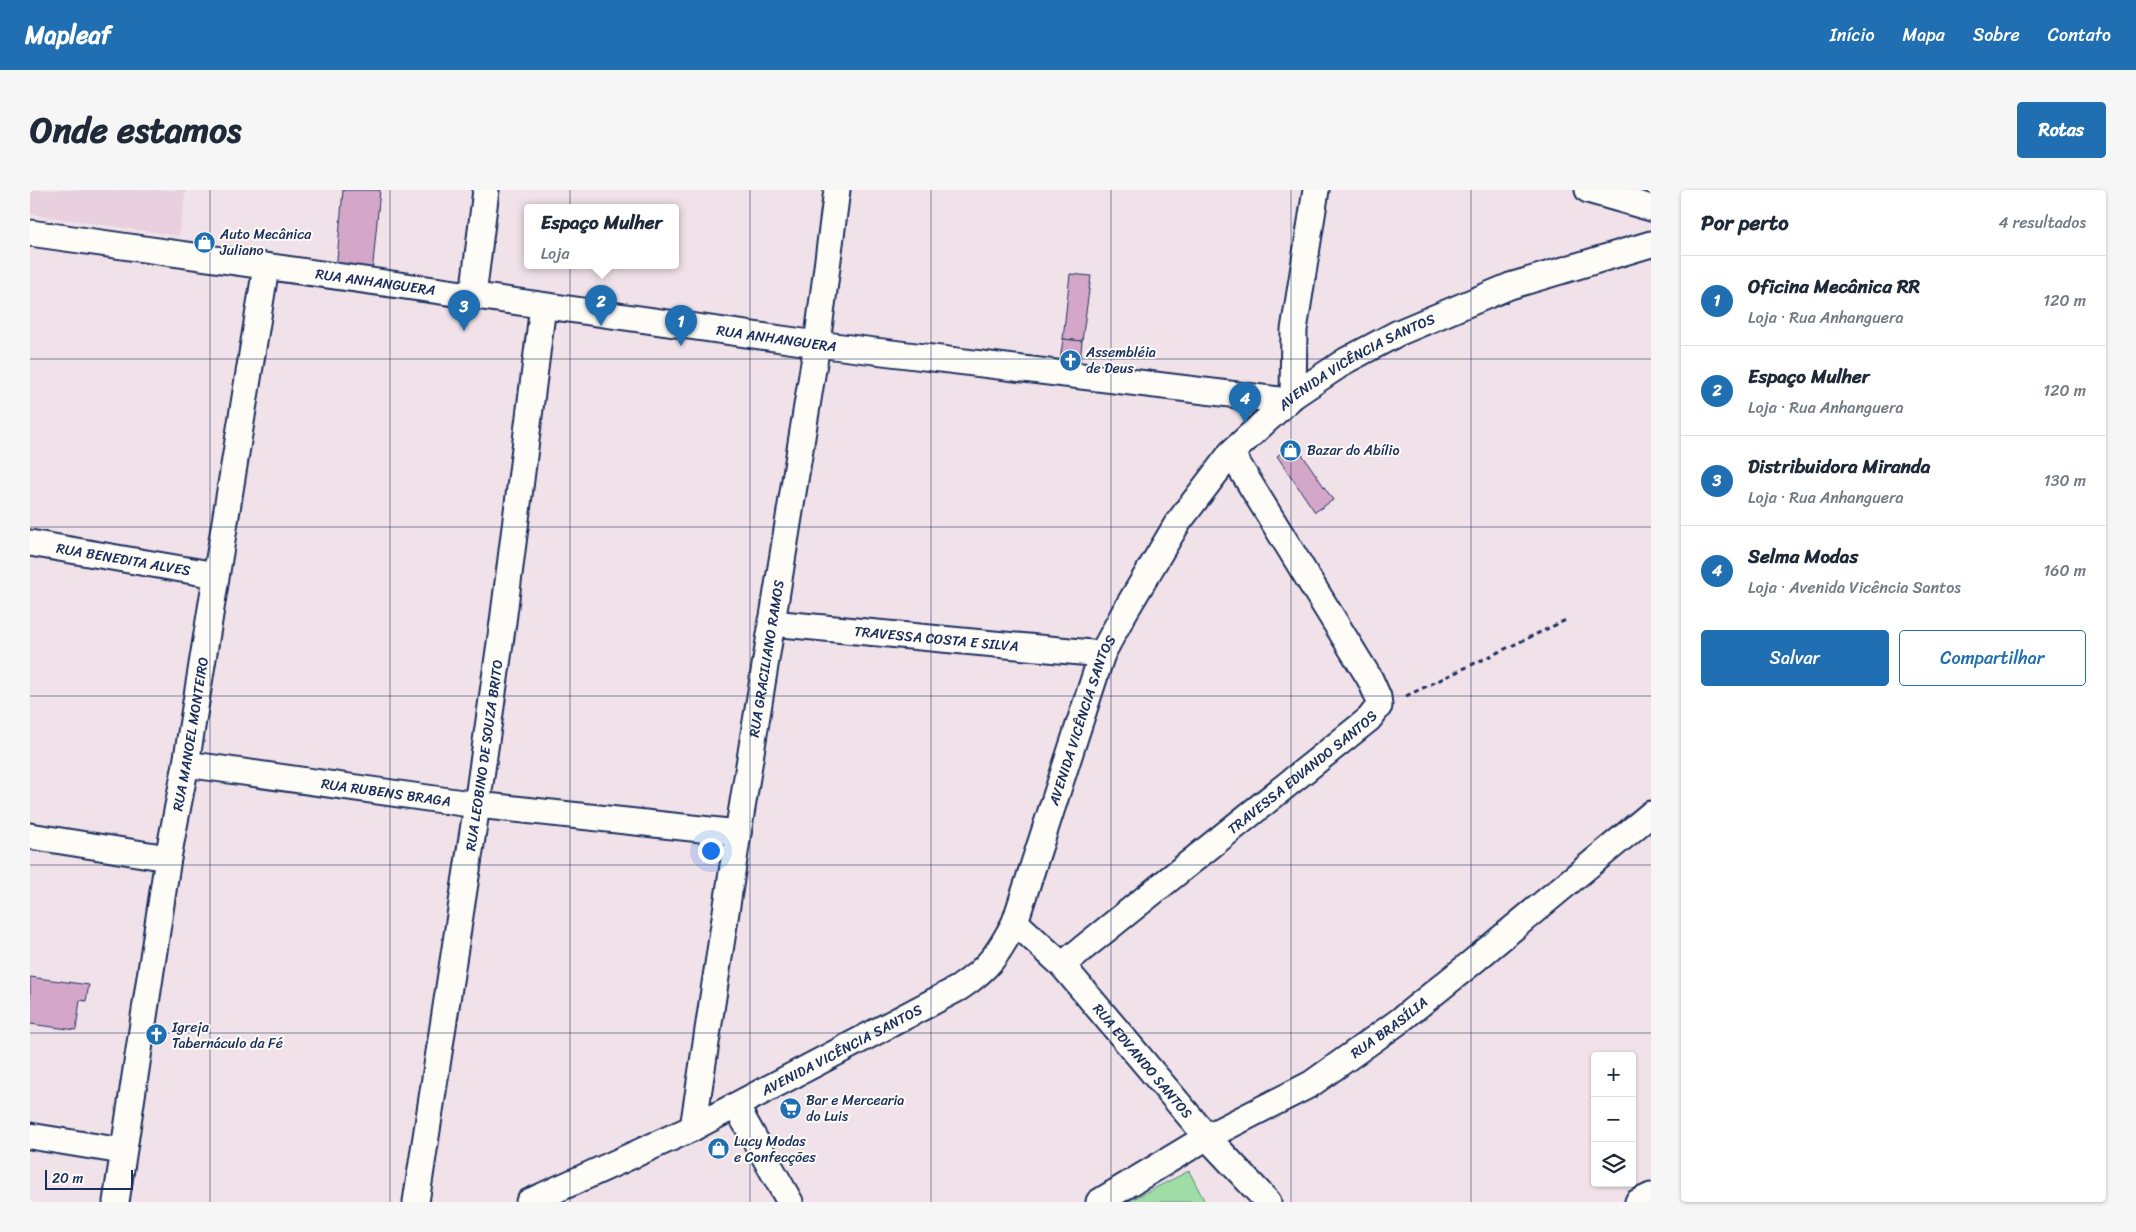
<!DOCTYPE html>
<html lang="pt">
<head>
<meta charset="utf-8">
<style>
  body { margin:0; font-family:Sriracha,sans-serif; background:#f6f6f7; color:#1f2937 }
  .controls { position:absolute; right:15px; bottom:15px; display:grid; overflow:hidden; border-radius:5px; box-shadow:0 1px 4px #0004 }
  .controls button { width:45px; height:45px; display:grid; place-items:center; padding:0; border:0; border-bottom:1px solid #e0e1e3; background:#fff; color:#1f2937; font:25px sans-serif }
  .scale { position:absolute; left:15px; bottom:12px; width:88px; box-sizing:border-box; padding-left:5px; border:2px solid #1b2f5e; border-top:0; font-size:14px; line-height:18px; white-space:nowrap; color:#1b2f5e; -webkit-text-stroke:4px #fdfcf7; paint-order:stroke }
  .you { position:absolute; left:680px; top:660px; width:18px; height:18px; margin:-12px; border:4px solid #fff; border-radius:50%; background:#1a73e8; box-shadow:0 0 0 8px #1a73e833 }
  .badge { display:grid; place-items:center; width:32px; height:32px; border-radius:50%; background:#1f6fb2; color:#fff; font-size:16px; font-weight:700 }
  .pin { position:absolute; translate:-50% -41px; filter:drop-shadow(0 1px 2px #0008) }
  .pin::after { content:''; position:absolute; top:26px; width:18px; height:15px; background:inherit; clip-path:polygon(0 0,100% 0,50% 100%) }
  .popup { position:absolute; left:494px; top:14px; width:155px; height:65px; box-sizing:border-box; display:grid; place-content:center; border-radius:5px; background:#fff; filter:drop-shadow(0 1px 4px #0005); font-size:16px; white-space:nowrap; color:#747a83 }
  .popup b { font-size:19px; color:#1f2937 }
  .popup::after { content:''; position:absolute; left:50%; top:100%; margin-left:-10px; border:10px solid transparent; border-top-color:#fff }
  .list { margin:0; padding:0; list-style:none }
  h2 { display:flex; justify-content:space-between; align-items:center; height:65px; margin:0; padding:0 20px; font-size:21px }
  h2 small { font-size:16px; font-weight:400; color:#747a83 }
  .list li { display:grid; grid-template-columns:32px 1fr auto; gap:15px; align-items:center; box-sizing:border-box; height:90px; padding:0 20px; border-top:1px solid #e0e1e3 }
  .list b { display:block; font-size:19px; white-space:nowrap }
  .list p { margin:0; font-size:16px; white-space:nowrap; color:#747a83 }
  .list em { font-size:16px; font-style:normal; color:#747a83 }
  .actions { display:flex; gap:10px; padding:15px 20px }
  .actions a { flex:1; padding:11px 0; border:1px solid #1f6fb2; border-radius:5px; text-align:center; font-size:18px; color:#1f6fb2 }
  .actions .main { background:#1f6fb2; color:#fff }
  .icon { flex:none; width:28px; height:28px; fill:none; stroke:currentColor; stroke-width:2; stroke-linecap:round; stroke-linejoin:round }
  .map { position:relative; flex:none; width:1621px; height:1012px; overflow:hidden; border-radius:5px }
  header { display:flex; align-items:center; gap:30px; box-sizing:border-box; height:70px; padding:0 25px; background:#1f6fb2; color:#fff }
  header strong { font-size:24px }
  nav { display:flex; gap:28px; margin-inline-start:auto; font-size:18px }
  .intro { display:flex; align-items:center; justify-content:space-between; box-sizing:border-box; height:120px; padding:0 30px }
  h1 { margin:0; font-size:35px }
  .button { padding:12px 22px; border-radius:5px; background:#1f6fb2; color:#fff; font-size:18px; font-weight:700 }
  main { display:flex; gap:30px; padding:0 30px }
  aside { flex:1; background:#fff; border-radius:5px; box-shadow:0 1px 4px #0004 }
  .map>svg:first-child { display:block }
</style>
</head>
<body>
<header>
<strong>Mapleaf</strong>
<nav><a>Início</a><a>Mapa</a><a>Sobre</a><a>Contato</a></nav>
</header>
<div class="intro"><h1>Onde estamos</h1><a class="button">Rotas</a></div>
<main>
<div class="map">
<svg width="1621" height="1012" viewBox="0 0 1621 1012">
  <rect width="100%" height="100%" fill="#f1e2e9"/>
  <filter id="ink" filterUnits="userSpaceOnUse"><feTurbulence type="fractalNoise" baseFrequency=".02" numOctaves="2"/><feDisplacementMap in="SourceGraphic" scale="10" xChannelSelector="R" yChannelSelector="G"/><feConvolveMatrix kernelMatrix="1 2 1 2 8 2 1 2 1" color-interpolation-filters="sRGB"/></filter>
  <g filter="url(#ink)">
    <path fill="#e8d0df" d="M0 0H156L149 46 0 24Z"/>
    <path fill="#9edda5" stroke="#5c8682" d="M1159 981 1175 1012H1097Z"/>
    <g fill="#d4a7c9" stroke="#1b2f5e">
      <path d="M313 0H350L342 84 306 81Z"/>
      <path d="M1040 84 1061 86 1052 151 1033 149Z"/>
      <path d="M1033 149 1052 151 1050 173 1030 171Z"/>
      <path d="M1265 254 1303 310 1285 322 1247 266Z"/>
      <path d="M0 787 59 795 56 811 50 810 46 840 0 834Z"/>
    </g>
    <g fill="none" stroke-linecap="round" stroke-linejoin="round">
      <defs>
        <g id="minor">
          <path d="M1558 0 1621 18"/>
          <path id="s1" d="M0 43 787 154 1257 211"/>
          <path d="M443 106 456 0"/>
          <path d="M1263 206 1264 140 1286 0"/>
          <path id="s2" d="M0 353 186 385"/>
          <path id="s3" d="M741 433 1072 464"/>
          <path id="s4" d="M156 574 447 615 708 643"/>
          <path d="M0 646 138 668"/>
          <path id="s5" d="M985 732 1032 775 1177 947 1238 1012"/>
          <path id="s6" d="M1032 775 1339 529 1349 516 1348 507 1340 489 1201 263"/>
          <path d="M706 916 760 1012"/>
          <path id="s7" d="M663 938 708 643 787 154 807 0"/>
          <path d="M0 946 92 961"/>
          <path id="s8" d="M86 1012 138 668 156 574 236 77"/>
          <path id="s9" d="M386 1012 447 615 473 432 513 116"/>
          <path id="s10" d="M499 1012 663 938 929 798C959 778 968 764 985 732L1072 464 1094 423 1147 334 1201 263 1263 206 1317 170 1368 143 1480 96 1621 54"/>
          <path id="s11" d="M1069 1012 1177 947 1281 894 1368 832 1440 774 1621 624"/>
          <path d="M1608 1012 1621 1006"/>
        </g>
      </defs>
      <use href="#minor" stroke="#1b2f5e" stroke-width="29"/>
      <path stroke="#1b2f5e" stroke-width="3" stroke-dasharray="5 4" stroke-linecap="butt" d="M1376 506 1538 429"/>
      <use href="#minor" stroke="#fdfcf7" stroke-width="25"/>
    </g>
  </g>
  <path fill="none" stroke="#1b2f5e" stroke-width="1" stroke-opacity="0.55" d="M180 0V1012M360 0V1012M540 0V1012M720 0V1012M901 0V1012M1081 0V1012M1261 0V1012M1441 0V1012M0 169H1621M0 337H1621M0 506H1621M0 675H1621M0 843H1621"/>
  <defs>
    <symbol id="shop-disc" viewBox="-11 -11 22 22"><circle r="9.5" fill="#1f6fb2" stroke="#fdfcf7"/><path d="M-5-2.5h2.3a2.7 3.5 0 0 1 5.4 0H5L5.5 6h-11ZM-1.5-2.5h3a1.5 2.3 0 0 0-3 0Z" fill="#fff"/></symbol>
    <symbol id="church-disc" viewBox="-11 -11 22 22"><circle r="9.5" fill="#1f6fb2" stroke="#fdfcf7"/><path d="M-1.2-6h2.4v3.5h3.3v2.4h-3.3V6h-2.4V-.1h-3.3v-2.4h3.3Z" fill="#fff"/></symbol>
    <symbol id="supermarket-disc" viewBox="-11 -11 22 22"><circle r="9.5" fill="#1f6fb2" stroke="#fdfcf7"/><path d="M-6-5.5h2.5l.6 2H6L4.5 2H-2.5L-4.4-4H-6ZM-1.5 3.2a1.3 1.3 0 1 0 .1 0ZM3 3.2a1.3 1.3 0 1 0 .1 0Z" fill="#fff"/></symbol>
  </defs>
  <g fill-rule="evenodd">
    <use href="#shop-disc" x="162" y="40" width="25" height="25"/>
    <use href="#church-disc" x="1028" y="158" width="25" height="25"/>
    <use href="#shop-disc" x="1248" y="248" width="25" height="25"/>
    <use href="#church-disc" x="114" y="832" width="25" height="25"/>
    <use href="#supermarket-disc" x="748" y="906" width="25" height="25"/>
    <use href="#shop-disc" x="676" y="946" width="25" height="25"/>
  </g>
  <g text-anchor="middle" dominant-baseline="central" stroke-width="4" stroke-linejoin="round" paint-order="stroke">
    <g font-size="14" fill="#1b2f5e" stroke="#fdfcf7" text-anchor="start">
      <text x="190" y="44">Auto Mecânica<tspan x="190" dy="16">Juliano</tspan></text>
      <text x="1056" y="162">Assembléia<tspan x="1056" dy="16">de Deus</tspan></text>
      <text x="1277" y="260">Bazar do Abílio</text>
      <text x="142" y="837">Igreja<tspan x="142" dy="16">Tabernáculo da Fé</tspan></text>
      <text x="776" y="910">Bar e Mercearia<tspan x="776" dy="16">do Luis</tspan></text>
      <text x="704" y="951">Lucy Modas<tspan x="704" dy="16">e Confecções</tspan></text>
    </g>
    <g font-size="14" fill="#1b2f5e" stroke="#fdfcf7">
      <text stroke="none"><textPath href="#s1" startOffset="349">RUA ANHANGUERA</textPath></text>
      <text stroke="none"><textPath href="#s1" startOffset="754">RUA ANHANGUERA</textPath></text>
      <text stroke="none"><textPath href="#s10" startOffset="1246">AVENIDA VICÊNCIA SANTOS</textPath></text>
      <text stroke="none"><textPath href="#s2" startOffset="95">RUA BENEDITA ALVES</textPath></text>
      <text stroke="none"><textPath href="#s3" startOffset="166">TRAVESSA COSTA E SILVA</textPath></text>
      <text stroke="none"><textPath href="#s7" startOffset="475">RUA GRACILIANO RAMOS</textPath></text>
      <text stroke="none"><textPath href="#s10" startOffset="781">AVENIDA VICÊNCIA SANTOS</textPath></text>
      <text stroke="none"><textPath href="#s8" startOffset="474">RUA MANOEL MONTEIRO</textPath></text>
      <text stroke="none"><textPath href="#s9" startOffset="452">RUA LEOBINO DE SOUZA BRITO</textPath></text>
      <text stroke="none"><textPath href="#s6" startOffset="308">TRAVESSA EDVANDO SANTOS</textPath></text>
      <text stroke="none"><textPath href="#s4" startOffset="202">RUA RUBENS BRAGA</textPath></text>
      <text stroke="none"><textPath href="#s11" startOffset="339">RUA BRASÍLIA</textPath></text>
      <text stroke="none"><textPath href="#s10" startOffset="348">AVENIDA VICÊNCIA SANTOS</textPath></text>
      <text stroke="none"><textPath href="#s5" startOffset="189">RUA EDVANDO SANTOS</textPath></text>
    </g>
  </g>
</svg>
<div class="controls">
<button>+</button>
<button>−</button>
<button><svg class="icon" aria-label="layers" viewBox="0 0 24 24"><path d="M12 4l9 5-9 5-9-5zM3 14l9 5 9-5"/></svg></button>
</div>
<div class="scale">20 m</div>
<div class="you"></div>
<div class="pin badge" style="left:651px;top:156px">1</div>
<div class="pin badge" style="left:571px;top:136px">2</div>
<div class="popup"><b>Espaço Mulher</b>Loja</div>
<div class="pin badge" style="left:434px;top:141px">3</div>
<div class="pin badge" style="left:1215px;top:233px">4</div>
</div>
<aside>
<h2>Por perto<small>4 resultados</small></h2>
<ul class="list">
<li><span class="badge">1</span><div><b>Oficina Mecânica RR</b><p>Loja · Rua Anhanguera</p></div><em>120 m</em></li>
<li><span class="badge">2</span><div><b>Espaço Mulher</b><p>Loja · Rua Anhanguera</p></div><em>120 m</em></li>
<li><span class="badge">3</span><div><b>Distribuidora Miranda</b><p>Loja · Rua Anhanguera</p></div><em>130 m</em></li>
<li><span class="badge">4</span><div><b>Selma Modas</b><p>Loja · Avenida Vicência Santos</p></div><em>160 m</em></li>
</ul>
<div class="actions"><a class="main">Salvar</a><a>Compartilhar</a></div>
</aside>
</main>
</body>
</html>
